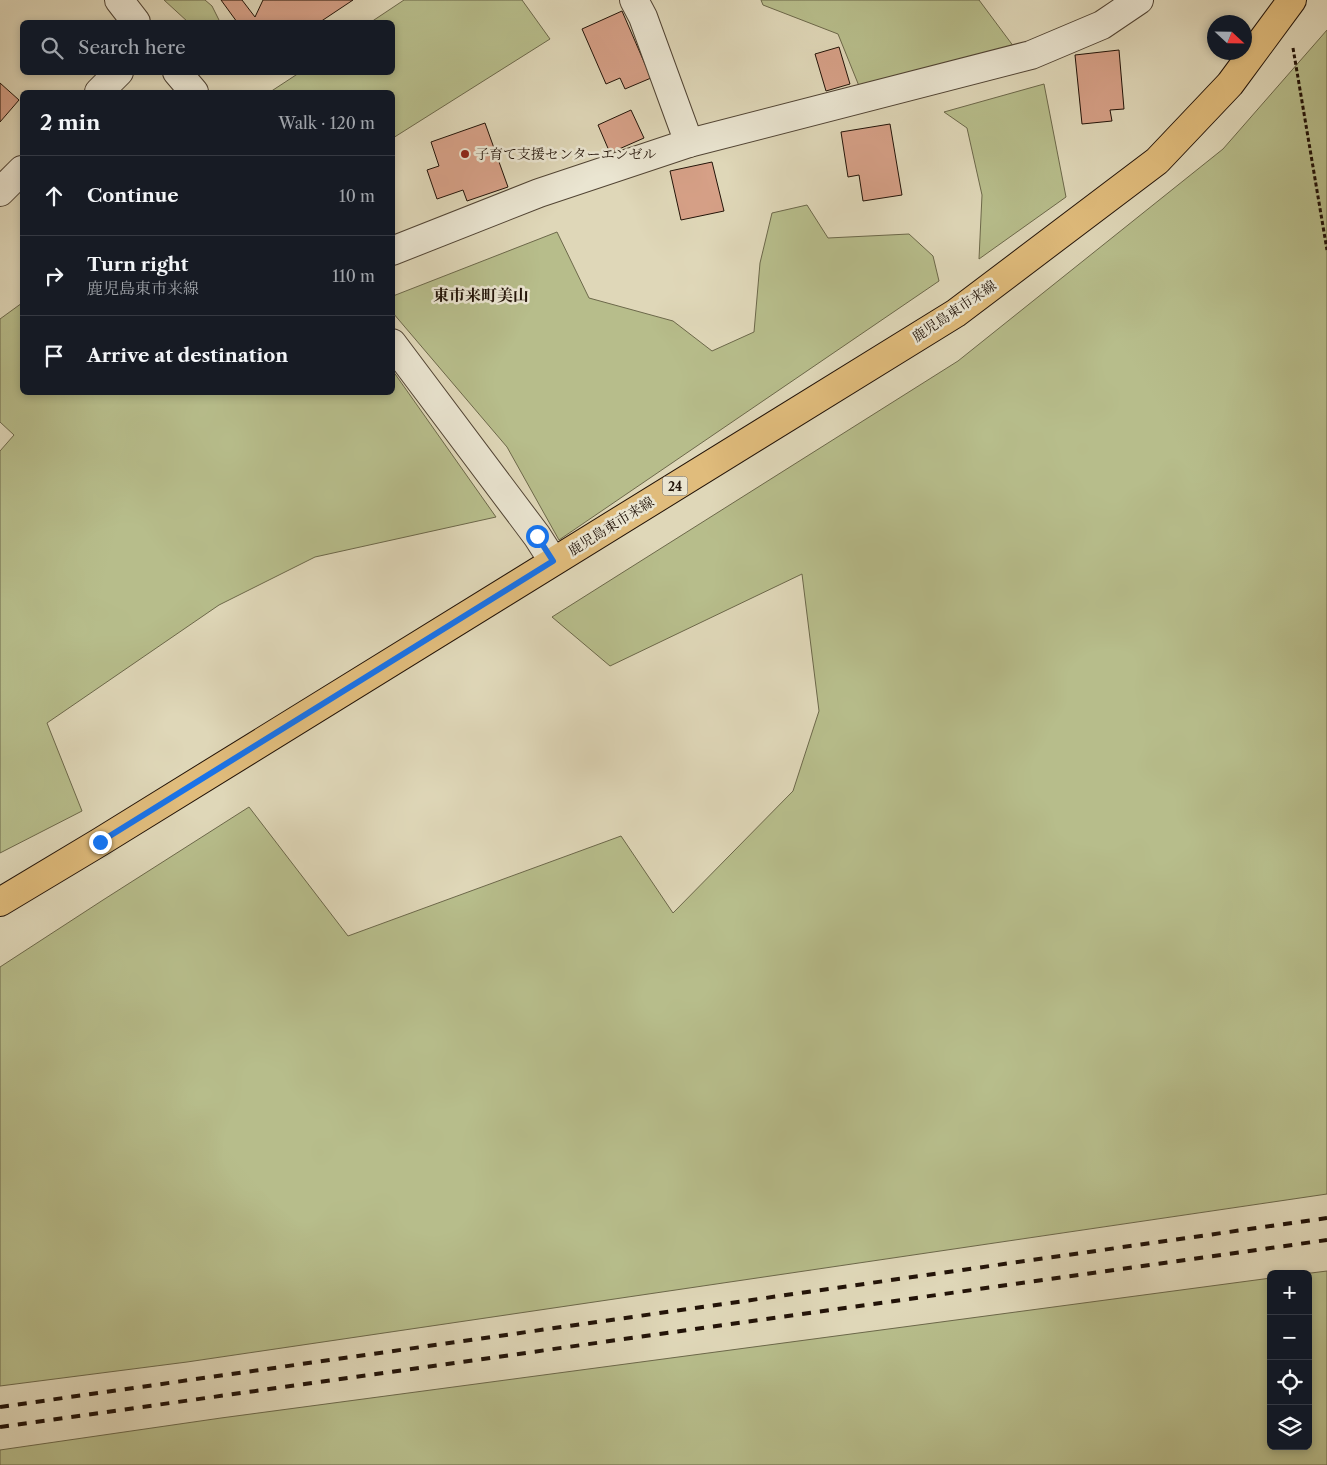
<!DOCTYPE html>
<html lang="en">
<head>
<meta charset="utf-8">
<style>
  body { margin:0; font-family:"Libre Caslon Text","Noto Serif JP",serif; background:#242831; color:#f1f3f6 }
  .controls { position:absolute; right:15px; bottom:15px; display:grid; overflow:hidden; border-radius:8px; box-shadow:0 2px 8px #0003 }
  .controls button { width:45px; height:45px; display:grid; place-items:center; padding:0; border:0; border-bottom:1px solid #363941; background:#171b24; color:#f1f3f6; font:25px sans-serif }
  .compass { position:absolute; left:1207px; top:15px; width:45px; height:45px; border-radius:50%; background:#171b24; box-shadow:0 2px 8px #0003; rotate:112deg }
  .stop { position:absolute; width:15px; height:15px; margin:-11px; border:4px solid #1a73e8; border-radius:50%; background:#fff }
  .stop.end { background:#1a73e8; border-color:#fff; box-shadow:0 1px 5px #0008 }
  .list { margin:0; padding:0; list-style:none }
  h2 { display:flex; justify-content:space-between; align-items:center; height:65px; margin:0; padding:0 20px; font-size:21px }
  h2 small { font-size:16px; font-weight:400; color:#9ea1a6 }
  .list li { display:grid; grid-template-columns:32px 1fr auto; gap:15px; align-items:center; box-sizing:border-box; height:80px; padding:0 20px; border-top:1px solid #363941 }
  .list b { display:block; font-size:19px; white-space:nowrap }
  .list p { margin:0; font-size:16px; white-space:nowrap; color:#9ea1a6 }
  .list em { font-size:16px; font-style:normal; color:#9ea1a6 }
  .icon { flex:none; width:28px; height:28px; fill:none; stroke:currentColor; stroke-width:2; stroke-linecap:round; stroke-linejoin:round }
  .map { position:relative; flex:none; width:1327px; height:1465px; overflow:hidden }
  .search { position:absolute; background:#171b24; box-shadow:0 2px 8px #0003; left:20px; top:20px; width:375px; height:55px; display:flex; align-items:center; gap:12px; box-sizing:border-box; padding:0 18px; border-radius:8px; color:#9ea1a6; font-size:19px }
  .panel { position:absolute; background:#171b24; box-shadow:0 2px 8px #0003; left:20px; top:90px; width:375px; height:305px; border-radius:8px }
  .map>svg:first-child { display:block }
</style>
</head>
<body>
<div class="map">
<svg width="1327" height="1465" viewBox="0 0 1327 1465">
  <rect width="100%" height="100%" fill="#dfd7b8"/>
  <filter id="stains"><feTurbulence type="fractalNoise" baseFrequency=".004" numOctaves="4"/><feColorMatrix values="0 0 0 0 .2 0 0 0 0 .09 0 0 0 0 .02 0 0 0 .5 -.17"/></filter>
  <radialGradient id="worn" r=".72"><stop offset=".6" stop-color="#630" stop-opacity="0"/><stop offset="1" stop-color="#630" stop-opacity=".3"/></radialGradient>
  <g fill="#b7bd8b" stroke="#6c684a">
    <path d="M164 0H205L212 6 220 22H188Z"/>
    <path d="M404 0H522L550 39 393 138 392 92H270L299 73 392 72V22H371Z"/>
    <path d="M761 0H979L1014 47 859 86 838 34 763 5Z"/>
    <path d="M1327 30V1194L187 1362 0 1386V967L103 900 249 807 348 936 621 836 673 913 793 791 819 711 802 574 610 666 552 617 958 361 1223 149Z"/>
    <path d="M1044 84 1066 197 979 259 982 195 967 128 944 112Z"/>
    <path d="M807 205 828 238 909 234 933 256 939 281 559 540 507 447 393 313V296L557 232 589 298 673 321 712 351 754 332 760 263 772 213Z"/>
    <path d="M22 303V392H392L393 371 496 517 315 557 219 605 47 723 82 811 0 853V451L14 435 0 422V319Z"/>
    <path d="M1327 1271V1465H0V1450L221 1418 1271 1278V1446H1308V1274H1303Z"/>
  </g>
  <g fill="#d6a087" stroke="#221308">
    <path d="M221 0H242L255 17 263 0H353L320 22H237Z"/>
    <path d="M622 11 651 78 625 89 620 78 606 84 582 29Z"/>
    <path d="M839 47 850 84 826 91 815 54Z"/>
    <path d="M1119 50 1124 109 1110 110 1112 121 1082 124 1075 55Z"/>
    <path d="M0 83 19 100 0 122Z"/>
    <path d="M631 110 644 138 610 153 598 125Z"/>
    <path d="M485 123 508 187 467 201 463 190 437 199 427 170 439 166 431 142Z"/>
    <path d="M890 124 902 195 863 201 859 175 848 177 841 132Z"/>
    <path d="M712 162 724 211 681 220 670 171Z"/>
  </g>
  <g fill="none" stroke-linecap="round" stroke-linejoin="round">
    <defs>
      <g id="minor">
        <path d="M119 0 136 22"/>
        <path d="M634 0 643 17 689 143"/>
        <path d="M177 72 194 92"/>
        <path d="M99 92 119 72"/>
        <path d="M0 192 22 170"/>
        <path d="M392 251 539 193 689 143 1031 55 1102 25 1139 0"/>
        <path d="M392 343 537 536 553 561"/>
      </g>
      <path id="major" d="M0 902 100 842 956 313 1157 161 1230 84 1292 0"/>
    </defs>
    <use href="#minor" stroke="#514434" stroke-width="30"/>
    <use href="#major" stroke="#221308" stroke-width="30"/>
    <path stroke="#221308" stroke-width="3" stroke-dasharray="4 2.5" stroke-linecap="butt" d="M1293 48 1327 250"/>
    <use href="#minor" stroke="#eae5d1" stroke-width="28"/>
    <use href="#major" stroke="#e0bc7c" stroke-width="28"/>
    <g stroke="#221308" stroke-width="4" stroke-dasharray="9 9" stroke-linecap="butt">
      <path d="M0 1407 1327 1218"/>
      <path d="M0 1427 1327 1240"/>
    </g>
  </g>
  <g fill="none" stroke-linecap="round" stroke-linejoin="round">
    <path stroke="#1a73e8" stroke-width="6" d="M100 842 553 561 537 536"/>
  </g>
  <circle fill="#8f2418" stroke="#eae5d1" stroke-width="2" cx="465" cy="154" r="5"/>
  <g text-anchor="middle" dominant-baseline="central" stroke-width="5" stroke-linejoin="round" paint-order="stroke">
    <rect fill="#eae5d1" stroke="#5e5244" stroke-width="1" x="662.5" y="476.5" width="25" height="19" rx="4"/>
    <g font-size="12" font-weight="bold" fill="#221308">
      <text x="675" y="486">24</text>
    </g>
    <g font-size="14" fill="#221308" stroke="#eae5d1" text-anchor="start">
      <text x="475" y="154">子育て支援センターエンゼル</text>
    </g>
    <g font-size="14" fill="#221308" stroke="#eae5d1">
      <text transform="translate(954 311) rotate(-34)">鹿児島東市来線</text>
      <text transform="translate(611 526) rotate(-32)">鹿児島東市来線</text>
    </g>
    <g font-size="16" font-weight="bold" fill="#221308" stroke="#eae5d1">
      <text x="481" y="295">東市来町美山</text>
    </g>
  </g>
  <rect width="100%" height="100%" filter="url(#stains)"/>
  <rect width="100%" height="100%" fill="url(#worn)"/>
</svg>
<div class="controls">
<button>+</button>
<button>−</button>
<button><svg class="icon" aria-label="locate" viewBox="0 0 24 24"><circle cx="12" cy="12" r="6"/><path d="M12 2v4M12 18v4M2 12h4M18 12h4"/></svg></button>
<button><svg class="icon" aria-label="layers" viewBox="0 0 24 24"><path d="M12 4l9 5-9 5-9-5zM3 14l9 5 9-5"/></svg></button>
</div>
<svg class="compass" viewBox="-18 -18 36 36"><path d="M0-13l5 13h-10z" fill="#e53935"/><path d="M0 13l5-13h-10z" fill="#9ea1a6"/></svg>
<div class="stop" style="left:537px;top:536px"></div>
<div class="stop end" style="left:100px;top:842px"></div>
<div class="search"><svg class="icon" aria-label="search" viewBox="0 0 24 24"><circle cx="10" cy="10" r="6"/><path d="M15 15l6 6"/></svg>Search here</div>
<section class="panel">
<h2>2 min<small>Walk · 120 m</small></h2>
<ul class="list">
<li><svg class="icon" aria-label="ahead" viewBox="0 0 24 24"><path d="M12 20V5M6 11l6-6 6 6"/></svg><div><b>Continue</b></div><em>10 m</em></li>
<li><svg class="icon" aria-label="right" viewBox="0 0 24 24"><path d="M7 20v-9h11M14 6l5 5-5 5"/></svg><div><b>Turn right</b><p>鹿児島東市来線</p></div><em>110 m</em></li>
<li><svg class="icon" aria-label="arrive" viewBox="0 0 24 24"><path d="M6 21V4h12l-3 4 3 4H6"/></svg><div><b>Arrive at destination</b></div></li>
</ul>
</section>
</div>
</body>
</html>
